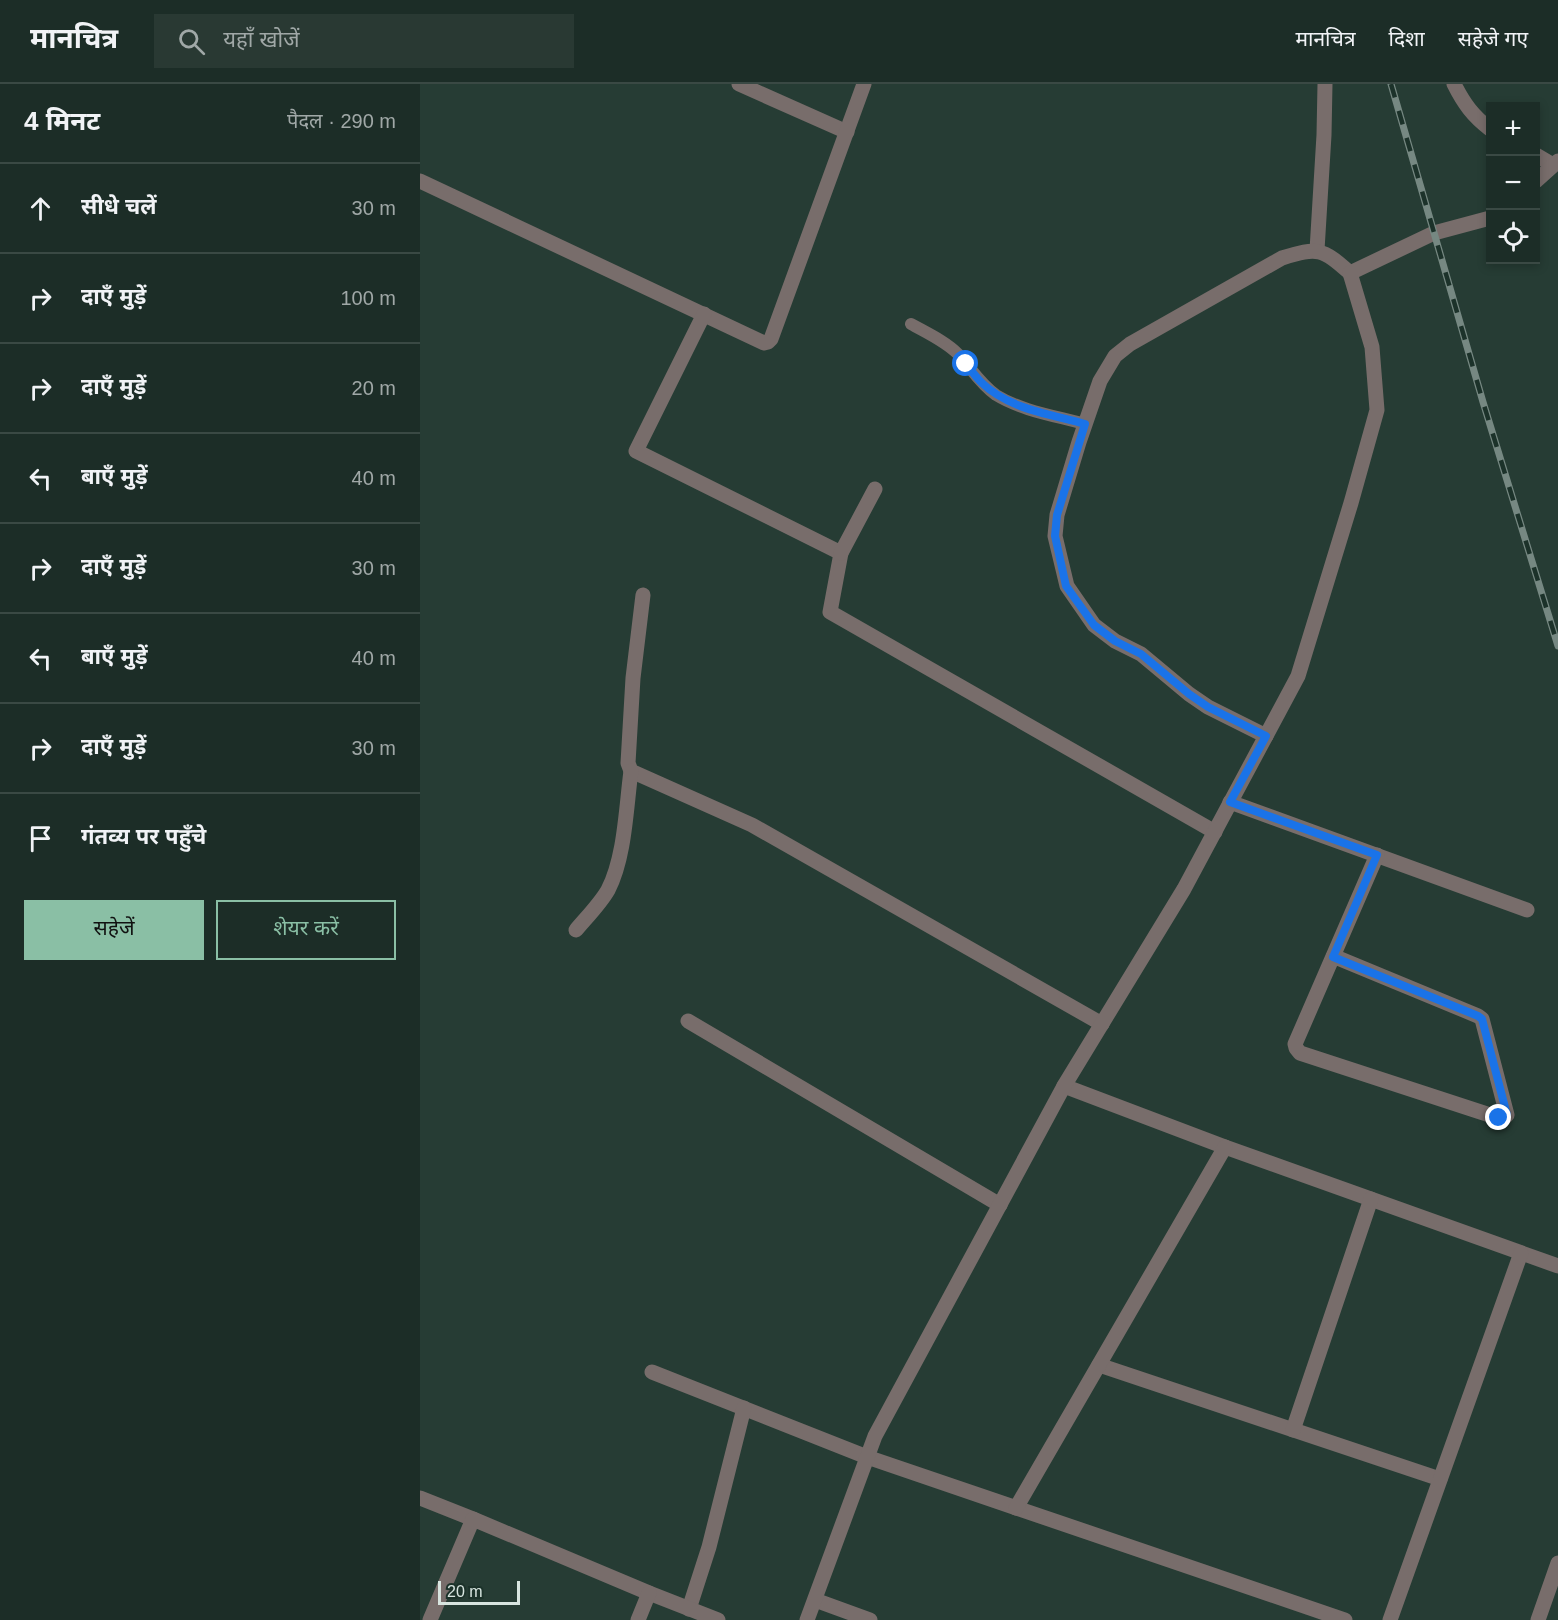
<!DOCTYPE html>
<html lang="hi">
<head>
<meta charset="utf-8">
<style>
  body { margin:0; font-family:Helvetica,"Noto Sans Devanagari",sans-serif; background:#293933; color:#f1f3f6 }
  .controls { position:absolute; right:18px; top:18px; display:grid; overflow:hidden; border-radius:0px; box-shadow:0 3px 9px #0003 }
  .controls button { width:54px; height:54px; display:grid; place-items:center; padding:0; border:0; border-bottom:2px solid #3a4944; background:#1c2d27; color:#f1f3f6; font:30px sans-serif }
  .scale { position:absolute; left:18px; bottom:15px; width:82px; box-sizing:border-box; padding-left:6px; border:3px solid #d8e5e0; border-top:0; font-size:16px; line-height:21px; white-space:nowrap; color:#d8e5e0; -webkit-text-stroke:4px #1c322a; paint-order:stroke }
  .stop { position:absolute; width:18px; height:18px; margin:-14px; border:4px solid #1a73e8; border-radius:50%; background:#fff }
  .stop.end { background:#1a73e8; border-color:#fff; box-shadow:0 2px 6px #0008 }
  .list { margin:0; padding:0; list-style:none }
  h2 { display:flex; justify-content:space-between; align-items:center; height:78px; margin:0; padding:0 24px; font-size:26px }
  h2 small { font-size:20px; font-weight:400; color:#a0a8a7 }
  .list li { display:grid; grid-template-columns:39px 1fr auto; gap:18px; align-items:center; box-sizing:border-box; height:90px; padding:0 24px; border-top:2px solid #3a4944 }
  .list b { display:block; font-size:22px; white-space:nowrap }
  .list em { font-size:20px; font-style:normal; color:#a0a8a7 }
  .actions { display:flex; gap:12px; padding:18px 24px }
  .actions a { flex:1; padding:14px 0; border:2px solid #8abfa5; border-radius:0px; text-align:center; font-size:21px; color:#8abfa5 }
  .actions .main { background:#8abfa5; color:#111 }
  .icon { flex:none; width:33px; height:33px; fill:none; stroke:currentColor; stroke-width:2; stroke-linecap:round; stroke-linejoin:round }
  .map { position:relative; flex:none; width:1138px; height:1536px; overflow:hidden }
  header { display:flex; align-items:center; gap:36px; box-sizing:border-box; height:84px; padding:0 30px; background:#1c2d27; border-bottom:2px solid #3a4944 }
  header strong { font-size:28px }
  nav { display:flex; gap:33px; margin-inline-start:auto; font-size:21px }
  .search { width:420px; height:54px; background:#293933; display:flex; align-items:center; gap:15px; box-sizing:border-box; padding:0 21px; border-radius:0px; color:#a0a8a7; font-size:22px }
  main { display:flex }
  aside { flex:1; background:#1c2d27 }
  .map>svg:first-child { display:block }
</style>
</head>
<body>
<header>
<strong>मानचित्र</strong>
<div class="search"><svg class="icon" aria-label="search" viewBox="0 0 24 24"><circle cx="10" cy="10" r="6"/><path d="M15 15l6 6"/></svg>यहाँ खोजें</div>
<nav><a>मानचित्र</a><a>दिशा</a><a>सहेजे गए</a></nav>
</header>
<main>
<aside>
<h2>4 मिनट<small>पैदल · 290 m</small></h2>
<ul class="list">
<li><svg class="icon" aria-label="ahead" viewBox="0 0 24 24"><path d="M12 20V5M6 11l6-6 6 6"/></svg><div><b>सीधे चलें</b></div><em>30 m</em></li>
<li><svg class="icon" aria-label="right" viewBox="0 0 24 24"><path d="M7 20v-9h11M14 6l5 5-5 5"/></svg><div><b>दाएँ मुड़ें</b></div><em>100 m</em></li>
<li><svg class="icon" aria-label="right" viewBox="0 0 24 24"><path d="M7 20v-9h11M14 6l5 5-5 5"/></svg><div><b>दाएँ मुड़ें</b></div><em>20 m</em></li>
<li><svg class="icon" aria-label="left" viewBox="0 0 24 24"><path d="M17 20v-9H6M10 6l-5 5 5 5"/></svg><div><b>बाएँ मुड़ें</b></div><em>40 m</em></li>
<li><svg class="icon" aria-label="right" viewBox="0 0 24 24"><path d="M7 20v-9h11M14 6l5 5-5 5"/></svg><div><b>दाएँ मुड़ें</b></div><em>30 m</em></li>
<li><svg class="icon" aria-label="left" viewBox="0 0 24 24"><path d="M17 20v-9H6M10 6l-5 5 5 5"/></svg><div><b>बाएँ मुड़ें</b></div><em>40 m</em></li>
<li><svg class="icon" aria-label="right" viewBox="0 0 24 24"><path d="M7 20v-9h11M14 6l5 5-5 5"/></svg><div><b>दाएँ मुड़ें</b></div><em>30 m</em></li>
<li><svg class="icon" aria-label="arrive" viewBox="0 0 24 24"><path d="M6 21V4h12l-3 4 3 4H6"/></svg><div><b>गंतव्य पर पहुँचे</b></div></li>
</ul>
<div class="actions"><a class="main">सहेजें</a><a>शेयर करें</a></div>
</aside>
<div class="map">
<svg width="1138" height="1536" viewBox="0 0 1138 1536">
  <rect width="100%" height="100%" fill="#263c34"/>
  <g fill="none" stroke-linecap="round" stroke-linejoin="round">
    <path stroke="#786d6b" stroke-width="12" d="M491 240C507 249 525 257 538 270 551 284 560 300 576 311 602 327 636 332 665 340"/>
    <g stroke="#786d6b" stroke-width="15">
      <path d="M319 0 427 48"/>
      <path d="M1034 0C1044 20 1053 32 1070 45"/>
      <path d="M1116 71 1133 81"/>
      <path d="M0 97 344 259 348 258 351 255 444 0"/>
      <path d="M897 166 904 51 905 0"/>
      <path d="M284 230 216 367 421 469 410 528 795 748"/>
      <path d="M421 469 455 405"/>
      <path d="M223 511 213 594 208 679 211 687 332 741 682 940"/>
      <path d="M846 652 788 623 769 610 721 570 695 557 674 541 647 502 635 452 637 431 659 358 680 297 695 272 710 260 862 174C898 163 902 164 930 189"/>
      <path d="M810 718 1107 826"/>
      <path d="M156 846C166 834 180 820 188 806 205 773 206 724 211 687"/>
      <path d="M913 872 1058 932 1062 935 1087 1031 1084 1034H1079L880 969 876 964 875 960 957 771"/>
      <path d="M268 937 580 1121"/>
      <path d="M644 1002 805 1063 1138 1182"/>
      <path d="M679 1281 1020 1395"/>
      <path d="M232 1288 447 1373 925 1536"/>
      <path d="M873 1346 951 1115"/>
      <path d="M0 1414 53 1435"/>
      <path d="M596 1424 805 1063"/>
      <path d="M395 1516 450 1536"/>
      <path d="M269 1525 289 1463 324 1324"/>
      <path d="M10 1536 53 1435 229 1509 298 1536"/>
      <path d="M218 1536 229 1509"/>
      <path d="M970 1536 1101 1169"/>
      <path d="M1118 1536 1138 1479"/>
    </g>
    <g stroke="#786d6b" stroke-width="15">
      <path d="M1116 97 1138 77"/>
      <path d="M387 1536 455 1352 644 1002 764 805 878 592 931 419 957 326 952 263 930 189 1014 149 1070 134"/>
    </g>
    <defs>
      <path id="rail" d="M971 0 1063 318 1138 562"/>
    </defs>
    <use href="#rail" stroke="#768882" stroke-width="7"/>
    <use href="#rail" stroke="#1c322a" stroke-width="4.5" stroke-dasharray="14" stroke-linecap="butt"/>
  </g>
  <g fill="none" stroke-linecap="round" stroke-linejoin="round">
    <path stroke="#1a73e8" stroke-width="8" d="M546 280C551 286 556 293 561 298 588 325 630 330 665 340L637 431 635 452 646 502 674 541 695 557 721 570 769 610 788 623 846 652 810 718 957 771 913 873 1058 932 1062 935 1087 1031 1084 1034H1079"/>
  </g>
</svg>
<div class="controls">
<button>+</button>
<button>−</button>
<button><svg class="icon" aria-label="locate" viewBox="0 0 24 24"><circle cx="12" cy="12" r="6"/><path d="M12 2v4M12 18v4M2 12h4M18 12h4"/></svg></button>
</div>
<div class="scale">20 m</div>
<div class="stop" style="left:546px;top:280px"></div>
<div class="stop end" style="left:1079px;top:1034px"></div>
</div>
</main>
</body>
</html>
